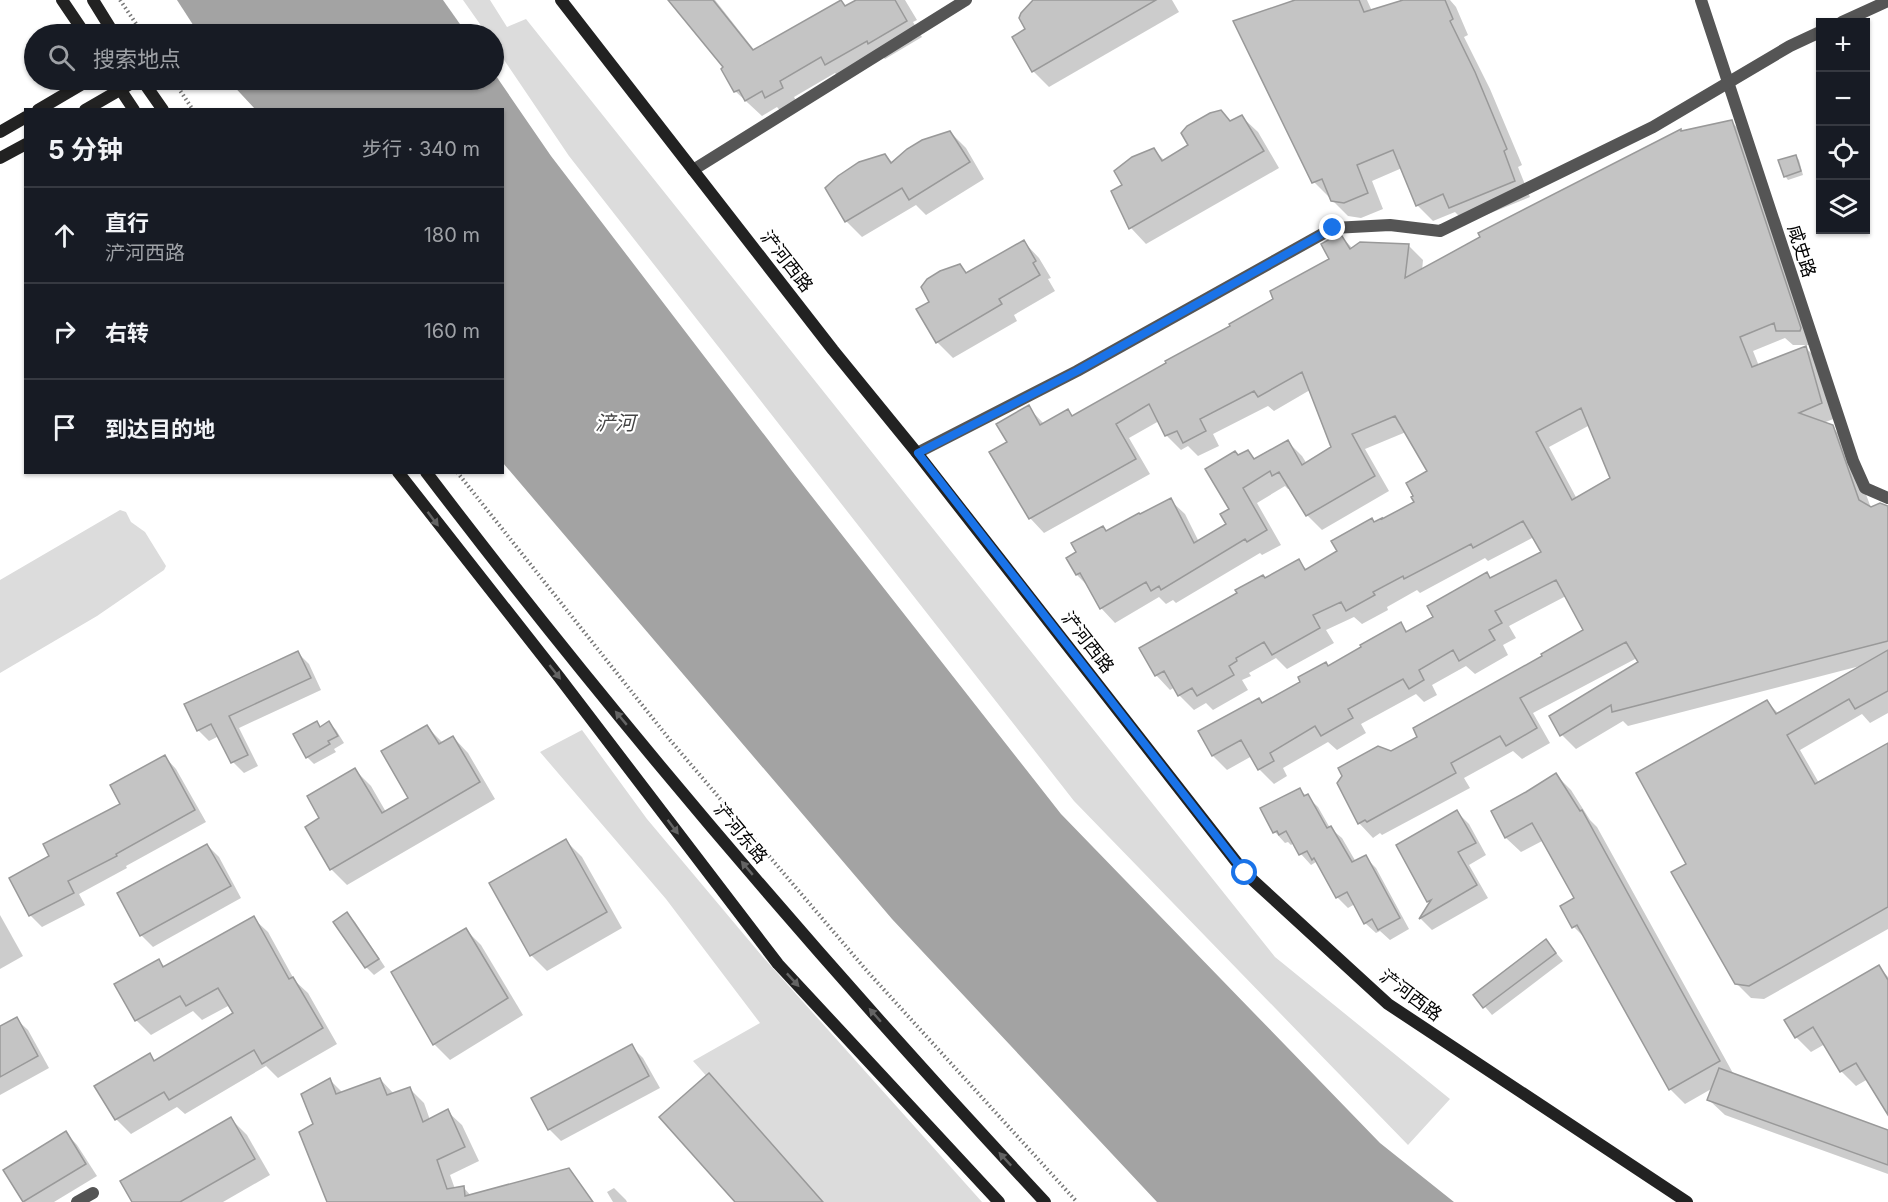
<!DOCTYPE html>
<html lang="zh">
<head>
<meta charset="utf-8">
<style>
  body { margin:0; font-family:Inter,"Noto Sans SC",sans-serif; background:#20242c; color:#f1f3f6 }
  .controls { position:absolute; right:18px; top:18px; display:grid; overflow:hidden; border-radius:0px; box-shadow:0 2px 4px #0004 }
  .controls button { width:54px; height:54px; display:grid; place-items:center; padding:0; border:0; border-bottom:2px solid #363941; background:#171b24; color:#f1f3f6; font:30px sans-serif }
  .stop { position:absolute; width:18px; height:18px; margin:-14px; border:4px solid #1a73e8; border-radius:50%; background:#fff }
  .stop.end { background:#1a73e8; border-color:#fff; box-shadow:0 2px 6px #0008 }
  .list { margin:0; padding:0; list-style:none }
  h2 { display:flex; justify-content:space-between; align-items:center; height:78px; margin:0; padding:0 24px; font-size:26px }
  h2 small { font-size:20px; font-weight:400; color:#9ea1a6 }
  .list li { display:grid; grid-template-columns:39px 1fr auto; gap:18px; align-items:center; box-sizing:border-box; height:96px; padding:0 24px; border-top:2px solid #363941 }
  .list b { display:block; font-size:22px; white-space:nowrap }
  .list p { margin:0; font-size:20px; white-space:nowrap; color:#9ea1a6 }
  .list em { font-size:20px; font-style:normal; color:#9ea1a6 }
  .icon { flex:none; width:33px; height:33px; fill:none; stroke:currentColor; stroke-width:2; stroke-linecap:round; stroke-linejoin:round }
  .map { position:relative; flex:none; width:1888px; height:1202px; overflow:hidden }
  .search { position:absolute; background:#171b24; box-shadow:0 2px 4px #0004; left:24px; top:24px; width:480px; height:66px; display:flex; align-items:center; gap:15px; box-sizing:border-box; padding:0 21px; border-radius:33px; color:#9ea1a6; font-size:22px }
  .panel { position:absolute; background:#171b24; box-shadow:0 2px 4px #0004; left:24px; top:108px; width:480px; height:366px; border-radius:0px }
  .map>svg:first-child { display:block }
</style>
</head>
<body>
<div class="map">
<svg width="1888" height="1202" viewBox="0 0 1888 1202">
  <rect width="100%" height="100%" fill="#fff"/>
  <g fill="#dcdcdc">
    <path d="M463 0H490L507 27 526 19 1275 957 1450 1099 1408 1145 1074 801 569 156 494 45V34H487Z"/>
    <path d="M120 510 126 512 131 522 145 532 166 566 164 570 97 616 0 673V580Z"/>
    <path d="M582 730 647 819 762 956 982 1202H819L693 1061 760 1023 666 899 540 752Z"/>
  </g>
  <g fill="#a3a3a3">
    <path d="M177 0H443L467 34H199Z"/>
    <path d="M494 73 551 156 795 475 1061 814 1380 1143 1454 1202H1157L892 919 503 463 502 110 255 109 228 80H494Z"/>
  </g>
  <g fill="#0003" fill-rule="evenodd">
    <path d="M670 0H715L755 51 859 0H905L917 20 913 22 922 37 885 59 883 57 842 80 835 73 794 97 798 104 782 113 777 107 762 116 735 91 726 68Z"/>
    <path d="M1036 0H1172L1179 12 1049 87 1033 71 1027 30Z"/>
    <path d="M1300 0H1367L1372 11 1409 0H1450L1456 7 1468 35 1464 37 1490 89 1522 165 1518 167 1530 197 1466 223 1455 212 1433 221 1417 205 1402 168 1372 181 1383 209 1361 218 1348 216 1314 182Z"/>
    <path d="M1242 117 1258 132 1279 168 1146 244 1131 228 1113 192 1124 186 1154 150 1165 161Z"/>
    <path d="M1732 122 1746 137 1814 345H1793L1785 338 1753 351 1759 366 1806 348 1821 363 1836 418 1823 423 1832 427 1847 442 1871 508 1888 507V713L1870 723 1862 714 1800 750 1819 783 1888 745V929L1764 999 1751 998 1733 980 1688 864 1767 702 1779 714 1860 666 1628 726 1623 721 1576 749 1562 735 1640 662 1637 658 1533 713 1550 743 1522 759 1513 751 1464 778 1470 788 1382 835 1380 833 1373 838 1359 823 1391 753 1419 737 1585 631 1566 596 1509 626 1516 638 1503 645 1508 655 1475 674 1466 666 1432 685 1437 695 1424 702 1416 694 1361 724 1366 733 1337 750 1328 742 1283 768 1287 776 1274 784 1259 769 1252 756 1227 770 1213 756 1200 732 1259 699 1264 704 1302 683 1326 664 1329 667 1400 624 1408 632 1435 617 1487 574 1492 579 1543 553 1534 537 1488 561 1485 558 1420 593 1417 590 1387 607 1388 610 1362 624 1354 617 1326 630 1334 643 1287 669 1276 658 1249 673 1251 676 1242 680 1248 690 1213 710 1206 703 1194 710 1179 695 1175 687 1170 690 1156 675 1265 579 1299 561 1307 570 1339 551 1375 523 1416 503 1429 472 1406 432 1365 449 1389 491 1322 530 1307 515 1291 488 1288 489 1285 486 1257 503 1281 545 1262 555 1260 553 1176 603 1173 600 1166 604 1159 597 1115 623 1101 608 1088 586 1077 575 1068 558 1078 553 1103 528 1108 532 1170 500 1185 514 1199 542 1228 525 1239 457 1248 451 1256 460 1288 442 1302 456 1307 464 1333 448 1310 390 1274 411 1268 406 1213 434 1219 446 1198 456 1188 446 1181 450 1167 436 1159 421 1129 438 1150 474 1044 533 1030 518 1009 443 1028 407 1044 424 1067 411 1074 417 1275 299 1331 260 1342 237 1353 249 1408 245 1423 260 1422 271 1681 130 1682 132ZM1590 425 1612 479 1577 499 1549 447Z"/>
    <path d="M950 132 966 148 984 179 926 215 916 205 862 237 846 221 827 188 885 155 893 163Z"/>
    <path d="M1796 156 1799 160 1803 175 1788 180 1785 176Z"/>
    <path d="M1024 242 1039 258 1051 278 1048 279 1055 291 1014 315 1017 321 953 358 937 342 918 310 931 302 960 266 968 274Z"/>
    <path d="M298 653 309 664 321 690 239 728 258 766 244 773 233 762 219 736 209 741 198 730Z"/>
    <path d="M316 723 322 728 329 723 336 730 344 743 334 749 336 752 314 764 307 757Z"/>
    <path d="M427 727 443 743 453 737 468 753 495 799 347 885 331 869 322 819 355 770 371 786 386 812 410 798Z"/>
    <path d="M165 757 176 769 206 822 126 866 127 868 79 894 85 905 42 927 30 915 51 857 122 805Z"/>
    <path d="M1556 775 1571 790 1590 820 1597 827 1734 1075 1888 1132V1174L1725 1115 1709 1100 1713 1088 1685 1104 1670 1089 1589 942 1574 927 1576 899 1544 840 1521 852 1506 838 1493 811Z"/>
    <path d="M1300 790 1318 807 1330 828 1342 838 1356 862 1365 857 1376 868 1409 929 1390 940 1380 931 1376 933 1365 923 1355 904 1348 908 1337 897 1321 867 1316 862 1311 865 1301 854 1294 843 1291 845 1288 842 1285 843 1275 832Z"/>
    <path d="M1457 812 1469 824 1486 855 1469 865 1488 898 1432 930 1421 919 1431 903 1429 901Z"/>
    <path d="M566 841 582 857 622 928 547 971 531 955Z"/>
    <path d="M207 845 219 857 241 898 153 947 141 935Z"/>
    <path d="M347 914 355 922 385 967 374 975 366 967Z"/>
    <path d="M0 915 23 956 0 969Z"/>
    <path d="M253 918 268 932 295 981 308 993 337 1044 278 1078 266 1066 185 1114 177 1107 131 1134 116 1119 96 1086 149 1055 156 1061 235 1014 230 1005 202 1020 193 1011 151 1035 136 1020 159 961 165 967Z"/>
    <path d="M466 930 481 945 523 1015 450 1060 434 1044 393 973Z"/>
    <path d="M1546 941 1563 961 1492 1015 1475 995Z"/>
    <path d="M1879 967 1888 977V1113L1868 1079 1856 1086 1841 1071 1825 1044 1811 1052 1796 1037Z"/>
    <path d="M16 1019 28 1030 49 1068 0 1095V1028Z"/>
    <path d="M631 1046 643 1058 660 1088 561 1141 549 1129Z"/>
    <path d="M709 1075 725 1091 823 1202H737Z"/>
    <path d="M380 1079 394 1094 409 1088 424 1103 430 1120 447 1111 462 1125 479 1161 450 1175 455 1189 463 1187 475 1200 584 1202H328L315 1125 330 1080 343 1093Z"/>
    <path d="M231 1119 247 1135 270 1175 223 1202H133Z"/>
    <path d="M66 1133 77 1145 97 1176 54 1202H25L5 1170Z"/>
    <path d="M614 1188 626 1200 627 1202H613L607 1192Z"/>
  </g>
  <g fill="#c4c4c4" stroke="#999" stroke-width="1.5" fill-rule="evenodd">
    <path d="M668 0H713L753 50 841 0 845 6 856 0H895L907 21 868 44 867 41 825 65 821 57 780 81 783 88 765 98 762 91 745 101 739 90 734 92 721 69 723 67Z"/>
    <path d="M1033 0H1156L1032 72 1012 37 1025 29 1019 18 1021 13Z"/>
    <path d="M1295 0H1359L1364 12 1403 0H1445L1453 19 1450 21 1475 72 1507 149 1504 151 1515 181 1449 208 1443 194 1416 206 1393 150 1357 165 1368 193 1344 203 1331 201 1322 179 1312 183 1233 21Z"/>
    <path d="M1221 110 1230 121 1242 115 1264 151 1129 229 1111 191 1122 185 1114 171 1132 157 1154 148 1162 161 1188 145 1181 133 1187 126 1210 113Z"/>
    <path d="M1732 120 1801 328 1800 331H1776L1774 323 1740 337 1752 367 1806 346 1822 403 1799 413 1833 425 1859 500 1871 507 1880 503 1888 506V641L1612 712 1611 705 1560 736 1549 716 1638 662 1626 642 1520 698 1537 728 1506 746 1500 736 1451 763 1456 773 1367 822 1365 820 1358 824 1337 783 1342 776 1338 768 1378 746 1391 751 1417 737 1413 728 1542 656 1541 654 1583 630 1556 580 1495 611 1502 623 1489 630 1495 640 1459 661 1453 650 1419 670 1424 680 1409 689 1403 679 1348 709 1353 718 1321 736 1315 726 1270 753 1274 761 1258 770 1241 740 1212 756 1198 731 1259 698 1262 703 1300 682 1298 677 1326 662 1328 666 1361 647 1360 645 1401 622 1406 632 1433 617 1427 606 1487 572 1490 578 1541 552 1523 521 1473 548 1471 544 1404 579 1403 576 1373 592 1375 595 1346 611 1341 602 1313 615 1320 628 1272 655 1264 642 1236 658 1237 661 1229 666 1234 675 1197 696 1192 688 1178 696 1164 671 1155 676 1139 648 1237 593 1235 590 1263 575 1265 578 1299 559 1305 570 1337 551 1331 541 1372 518 1374 522 1382 518V519L1414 502 1411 497 1413 496 1406 483 1427 471 1395 416 1352 434 1375 476 1306 516 1279 472 1272 476 1270 471 1243 488 1267 530 1247 542 1245 539 1161 590 1159 586 1151 591 1146 582 1100 609 1080 573 1076 575 1066 558 1076 552 1071 543 1103 526 1106 531 1139 513 1140 514 1171 498 1194 543 1226 524 1220 514 1229 509 1205 469 1235 451 1238 455 1248 450 1254 459 1288 440 1302 465 1331 447 1302 372 1258 397 1254 391 1200 419 1206 431 1183 443 1177 431 1165 436 1149 404 1116 424 1136 459 1029 519 989 452 1007 442 996 424 1029 405 1040 425 1068 409 1072 416 1166 363 1165 361 1230 326 1229 324 1273 299 1270 291 1329 259 1321 244 1335 236H1342L1350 249 1360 242 1409 244 1405 278 1480 237 1478 233 1681 129V131ZM1581 408 1610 478 1572 500 1536 432Z"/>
    <path d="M950 131 970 162 909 200 902 188 845 222 825 188 838 176 859 162 885 154 891 163 907 149 922 140Z"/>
    <path d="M1796 155 1801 171 1784 177 1778 160Z"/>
    <path d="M1024 240 1036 261 1033 263 1040 275 999 299 1002 304 936 343 916 309 929 302 921 287 927 279 940 271 960 264 966 273Z"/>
    <path d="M1888 650V691L1855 709 1849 699 1787 735 1815 784 1888 743V907L1749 986 1735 984 1671 872 1686 864 1636 773 1767 700 1776 714Z"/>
    <path d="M298 651 311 678 229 716 248 755 231 763 211 724 197 731 184 704Z"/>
    <path d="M317 721 320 727 329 721 338 736 328 741 330 744 306 758 293 734Z"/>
    <path d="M427 725 439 744 453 736 480 782 330 870 305 827 319 818 307 796 355 768 382 813 408 798 381 751Z"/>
    <path d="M165 755 195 810 116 854 117 856 68 881 74 893 29 916 9 878 49 856 43 844 120 804 110 785Z"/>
    <path d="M1556 773 1580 811 1582 810 1720 1061 1669 1090 1577 925 1572 928 1560 906 1574 898 1532 823 1505 838 1491 811 1526 792Z"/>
    <path d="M1300 788 1304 796 1308 794 1327 828 1331 826 1352 862 1366 855 1400 918 1378 930 1372 919 1364 924 1347 892 1336 898 1314 858 1312 860 1307 851 1299 855 1286 831 1279 835 1277 831 1273 833 1260 808Z"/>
    <path d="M1457 810 1476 843 1458 852 1477 885 1419 919 1431 900 1427 902 1396 845Z"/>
    <path d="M566 839 607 912 530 956 489 883Z"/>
    <path d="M207 844 231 886 140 936 117 893Z"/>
    <path d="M347 912 379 959 365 968 333 922Z"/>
    <path d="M254 916 289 979 293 977 323 1028 262 1064 254 1050 169 1100 164 1092 115 1120 94 1086 150 1053 154 1061 233 1013 218 988 186 1006 180 996 135 1021 114 984 159 959 163 967Z"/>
    <path d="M466 928 508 998 433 1045 391 972Z"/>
    <path d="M1546 939 1556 953 1483 1008 1473 995Z"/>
    <path d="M1879 965 1888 980V1115L1856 1063 1840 1072 1813 1027 1795 1038 1784 1020Z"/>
    <path d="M17 1017 38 1056 0 1077V1026Z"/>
    <path d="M632 1044 649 1076 548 1130 531 1098Z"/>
    <path d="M1719 1068 1888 1130V1165L1707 1100Z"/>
    <path d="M709 1073 823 1202H735L659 1117Z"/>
    <path d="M330 1078 336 1094 380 1078 387 1095 410 1087 423 1122 448 1109 465 1147 437 1160 447 1189 464 1186 465 1196 569 1168 593 1202H327L299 1132 313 1124 301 1094Z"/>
    <path d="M231 1117 255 1159 180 1202H132L120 1181Z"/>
    <path d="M66 1131 86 1164 23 1202 3 1170Z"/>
  </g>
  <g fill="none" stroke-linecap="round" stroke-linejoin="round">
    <g stroke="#777" stroke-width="4" stroke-dasharray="1.5 3" stroke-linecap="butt">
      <path d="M120 0 143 34"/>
      <path d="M173 80 193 110"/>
      <path d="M457 472 670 740 867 971 1077 1202"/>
    </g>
    <g stroke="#555" stroke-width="12">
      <path d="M1701 0 1853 461 1865 488 1888 498"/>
      <path d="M1842 22 1888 1"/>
      <path d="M693 170 966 0"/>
      <path d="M917 453 1077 371 1333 228 1390 225 1440 231 1653 127 1790 46 1820 32"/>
      <path d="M77 1202 93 1193"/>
    </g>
    <g stroke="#222" stroke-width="12">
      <path d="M62 0 85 34"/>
      <path d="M93 0 114 34"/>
      <path d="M561 0 833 350 917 453 1245 873 1388 1004 1687 1202"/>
      <path d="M114 80 134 110"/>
      <path d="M142 80 163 110"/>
      <path d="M38 110 89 80"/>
      <path d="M85 110 137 80"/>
      <path d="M0 132 26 117"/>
      <path d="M0 158 26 144"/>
      <path d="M398 472 559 677 778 964 999 1202"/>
      <path d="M426 472C619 726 828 969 1045 1202"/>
    </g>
  </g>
  <defs><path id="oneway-solid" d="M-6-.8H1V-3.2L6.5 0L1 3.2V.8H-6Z" transform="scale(1.5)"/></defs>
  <g fill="#646464">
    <use href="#oneway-solid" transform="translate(433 519) rotate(53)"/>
    <use href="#oneway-solid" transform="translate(555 672) rotate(52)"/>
    <use href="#oneway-solid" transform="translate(621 718) rotate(-130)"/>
    <use href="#oneway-solid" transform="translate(673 827) rotate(53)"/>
    <use href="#oneway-solid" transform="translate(747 868) rotate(-130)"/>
    <use href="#oneway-solid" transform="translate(793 980) rotate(47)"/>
    <use href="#oneway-solid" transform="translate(875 1015) rotate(-131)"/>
    <use href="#oneway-solid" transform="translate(1005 1159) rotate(-133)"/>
  </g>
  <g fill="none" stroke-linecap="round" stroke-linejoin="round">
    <path stroke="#1a73e8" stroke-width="8" d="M1245 873 918 453 1077 371 1333 228"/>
  </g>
  <g text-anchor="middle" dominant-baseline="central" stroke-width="4.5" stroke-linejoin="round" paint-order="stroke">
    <g font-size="18" fill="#000" stroke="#fff">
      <text transform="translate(1802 251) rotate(72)">咸史路</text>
      <text transform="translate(787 261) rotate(52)">浐河西路</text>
      <text transform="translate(1088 642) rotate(52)">浐河西路</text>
      <text transform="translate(741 833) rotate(50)">浐河东路</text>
      <text transform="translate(1411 995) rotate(37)">浐河西路</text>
    </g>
    <g font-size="20" font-style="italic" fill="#444" stroke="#fff">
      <text x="615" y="423">浐河</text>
    </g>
  </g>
</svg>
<div class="controls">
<button>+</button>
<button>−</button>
<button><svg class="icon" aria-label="locate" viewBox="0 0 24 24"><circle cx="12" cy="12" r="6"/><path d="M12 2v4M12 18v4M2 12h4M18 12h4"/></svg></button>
<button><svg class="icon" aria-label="layers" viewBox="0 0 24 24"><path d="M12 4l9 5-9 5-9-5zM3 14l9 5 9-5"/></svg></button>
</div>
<div class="stop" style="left:1245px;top:873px"></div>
<div class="stop end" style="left:1333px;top:228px"></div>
<div class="search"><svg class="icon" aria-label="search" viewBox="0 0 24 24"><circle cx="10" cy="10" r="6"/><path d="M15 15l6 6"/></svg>搜索地点</div>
<section class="panel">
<h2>5 分钟<small>步行 · 340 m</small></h2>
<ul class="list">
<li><svg class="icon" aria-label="ahead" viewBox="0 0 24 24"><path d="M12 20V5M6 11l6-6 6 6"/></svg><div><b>直行</b><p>浐河西路</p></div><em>180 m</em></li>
<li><svg class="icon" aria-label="right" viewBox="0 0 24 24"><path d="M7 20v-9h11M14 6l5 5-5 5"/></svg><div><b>右转</b></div><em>160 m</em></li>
<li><svg class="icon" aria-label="arrive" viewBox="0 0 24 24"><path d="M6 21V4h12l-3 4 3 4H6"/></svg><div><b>到达目的地</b></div></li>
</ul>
</section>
</div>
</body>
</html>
